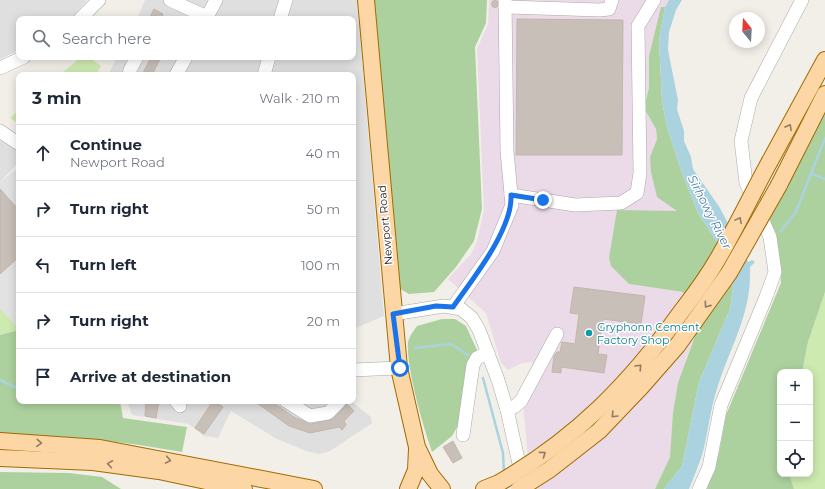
<!DOCTYPE html>
<html lang="en">
<head>
<meta charset="utf-8">
<style>
  body { margin:0; font-family:Montserrat,sans-serif; background:#f2f2f3; color:#1f2937 }
  .controls { position:absolute; right:12px; bottom:12px; display:grid; overflow:hidden; border-radius:8px; box-shadow:0 2px 10px #0003 }
  .controls button { width:36px; height:36px; display:grid; place-items:center; padding:0; border:0; border-bottom:1px solid #e0e1e3; background:#fff; color:#1f2937; font:20px sans-serif }
  .compass { position:absolute; left:729px; top:12px; width:36px; height:36px; border-radius:50%; background:#fff; box-shadow:0 2px 10px #0003; rotate:342deg }
  .stop { position:absolute; width:12px; height:12px; margin:-9px; border:3px solid #1a73e8; border-radius:50%; background:#fff }
  .stop.end { background:#1a73e8; border-color:#fff; box-shadow:0 1px 4px #0008 }
  .list { margin:0; padding:0; list-style:none }
  h2 { display:flex; justify-content:space-between; align-items:center; height:52px; margin:0; padding:0 16px; font-size:17px }
  h2 small { font-size:13px; font-weight:400; color:#747a83 }
  .list li { display:grid; grid-template-columns:26px 1fr auto; gap:12px; align-items:center; box-sizing:border-box; height:56px; padding:0 16px; border-top:1px solid #e0e1e3 }
  .list b { display:block; font-size:15px; white-space:nowrap }
  .list p { margin:0; font-size:13px; white-space:nowrap; color:#747a83 }
  .list em { font-size:13px; font-style:normal; color:#747a83 }
  .icon { flex:none; width:22px; height:22px; fill:none; stroke:currentColor; stroke-width:2; stroke-linecap:round; stroke-linejoin:round }
  .map { position:relative; flex:none; width:825px; height:489px; overflow:hidden }
  .search { position:absolute; background:#fff; box-shadow:0 2px 10px #0003; left:16px; top:16px; width:340px; height:44px; display:flex; align-items:center; gap:10px; box-sizing:border-box; padding:0 14px; border-radius:8px; color:#747a83; font-size:15px }
  .panel { position:absolute; background:#fff; box-shadow:0 2px 10px #0003; left:16px; top:72px; width:340px; height:332px; border-radius:8px }
  .map>svg:first-child { display:block }
</style>
</head>
<body>
<div class="map">
<svg width="825" height="489" viewBox="0 0 825 489">
  <rect width="100%" height="100%" fill="#f2efe9"/>
  <g fill="#e0dfdf">
    <path d="M0 0H87L71 19H19V50L0 59Z"/>
    <path d="M145 0H357L384 316 353 329V75H108L117 57H353V19H137Z"/>
    <path d="M0 137 19 151V162L0 182Z"/>
    <path d="M127 401H351L371 417 372 423 330 451 319 454 306 451 275 438 231 411 218 438 204 436 189 424 132 415Z"/>
  </g>
  <path fill="#ebdbe8" d="M489 0H669L665 7H662L649 56V88L644 108 656 129 657 139 650 157 678 212 617 210 629 284 683 292 695 336 686 359 672 435 670 457 655 489H531L522 393 533 362 522 363 508 370 501 363 486 313 448 279 471 254 477 241 484 209 477 49 488 24Z"/>
  <g fill="#cdebb0">
    <path d="M81 57H88L101 66 96 75H60Z"/>
    <path d="M19 110V124L10 118Z"/>
    <path d="M825 292V489H794L789 474H810V372H802L808 342Z"/>
    <path d="M0 308 19 329V330L0 335Z"/>
  </g>
  <g fill="#add19e">
    <path d="M370 0H487L486 23 475 47 482 209 474 241 456 267 434 292 409 294 397 287Z"/>
    <path d="M661 7H665L659 40 662 101 667 127 682 173 698 213 715 239 733 287 730 309 699 382 682 466 664 489H655L670 457 673 413 678 383 695 336 683 292 629 284 611 266 609 258 617 210 677 211 657 197 651 172 650 157 657 139 656 129 644 108 649 88V56Z"/>
    <path d="M825 111V292L808 342 802 372H780V474H789L794 489H707L719 453 726 415 781 283 780 260 770 219Z"/>
    <path d="M442 319H455L466 326 477 350 460 422 452 436 432 452C423 426 406 368 408 342 409 337 414 330 417 326Z"/>
    <path d="M19 330V401H120L123 418 187 427 182 452C122 441 61 434 0 435V335Z"/>
    <path d="M0 472 69 473 102 477 121 489H0Z"/>
  </g>
  <g fill="#e2e2e2">
    <path d="M19 167V210L0 189V182Z"/>
    <path d="M19 257V329L0 308V274Z"/>
  </g>
  <path fill="#aad3df" d="M669 0H682L676 10 669 32 668 50 678 100 677 109 684 131V141L691 157 693 169 720 208 748 262 752 260 755 262 750 267C752 316 729 347 716 392 710 412 708 432 703 452 699 464 694 477 689 489H664L682 466 699 382 730 309 733 287 715 239 698 213 682 173 667 127 662 101 659 40 665 7Z"/>
  <g fill="none" stroke-linecap="round" stroke-linejoin="round">
    <g stroke="#aad3df" stroke-width="2.5">
      <path d="M812 174 825 179"/>
      <path d="M781 231 796 212 825 138"/>
      <path d="M415 348 451 344 468 355"/>
      <path d="M483 378 503 453 504 473"/>
      <path d="M0 380 19 389"/>
    </g>
  </g>
  <g fill="#c7bfb8" stroke="#c4b6ab">
    <circle cx="495" cy="4" r="3.5"/>
    <path d="M154 9 163 14 161 19H149Z"/>
    <path d="M517 19 623 20 622 155H516Z"/>
    <path d="M151 57H161L152 75H142Z"/>
    <path d="M0 189 19 210V257L0 274Z"/>
    <path d="M574 287 645 296 641 324 603 319 598 354 607 355 604 373 561 367V373L552 372 554 356 557 352H560L562 342 575 344 579 314 570 313Z"/>
    <path d="M146 401H159L156 418 145 416Z"/>
    <path d="M213 401 223 407 204 434 195 428Z"/>
    <path d="M254 401H271L294 417 311 424 333 419 347 404 354 411 344 421 346 425 342 430 339 427 310 433 289 426Z"/>
    <path d="M453 441 462 458 453 463 443 447Z"/>
  </g>
  <g fill="none" stroke-linecap="round" stroke-linejoin="round">
    <defs>
      <g id="minor">
        <path d="M170 0 207 17"/>
        <path d="M505 7 599 10 609 9 612 0"/>
        <path d="M80 19 99 0"/>
        <path d="M206 19 216 0"/>
        <path d="M280 19 286 0"/>
        <path d="M0 68 24 57"/>
        <path d="M129 75 130 70 137 57"/>
        <path d="M176 75 186 57"/>
        <path d="M264 75 269 57"/>
        <path d="M0 131 19 144"/>
        <path d="M511 195 575 205 621 203 637 193 640 173 638 26 654 0"/>
        <path d="M453 307 493 251 512 205 507 151 505 0"/>
        <path d="M393 314 444 306 461 309 472 318 479 330 498 380 507 410 522 477"/>
        <path d="M353 370 399 368"/>
        <path d="M176 401 180 406"/>
        <path d="M286 401 310 416 328 413 340 401"/>
        <path d="M507 410 514 407 521 401 557 334"/>
        <path d="M463 435 473 365 477 358 488 353"/>
        <path d="M699 489 709 467 721 405 766 297 775 272 770 237 746 183 741 141 751 98 802 0"/>
      </g>
      <g id="major">
        <path d="M366 0 399 368 417 447 430 474 442 489"/>
        <path d="M770 161 825 60"/>
        <path d="M779 185 825 94"/>
        <path d="M0 441 100 448 314 489"/>
        <path d="M0 458 93 462 159 471 244 489"/>
        <path d="M408 489 416 470 417 449"/>
        <path d="M484 489 499 483"/>
      </g>
    </defs>
    <use href="#minor" stroke="#a9a9a9" stroke-width="14"/>
    <use href="#major" stroke="#a06b00" stroke-width="18"/>
    <use href="#minor" stroke="#fff" stroke-width="13"/>
    <use href="#major" stroke="#fcd6a4" stroke-width="16"/>
    <defs>
      <g id="major-bridge">
        <path d="M499 483C576 438 629 385 681 312 695 294 709 275 720 255 738 224 753 192 770 161"/>
        <path d="M519 489 549 470 599 431 641 387 677 346 729 273 779 185"/>
      </g>
    </defs>
    <use href="#major-bridge" stroke="#a06b00" stroke-width="18" stroke-linecap="butt"/>
    <use href="#major-bridge" stroke="#fcd6a4" stroke-width="16"/>
  </g>
  <defs><path id="oneway-chevron" d="M-2-3.5L2.5 0L-2 3.5" fill="none" stroke-width="1.6" stroke-linecap="round" stroke-linejoin="round"/></defs>
  <g stroke="#8f7c63">
    <use href="#oneway-chevron" transform="translate(789 127) rotate(-61)"/>
    <use href="#oneway-chevron" transform="translate(739 220) rotate(-62)"/>
    <use href="#oneway-chevron" transform="translate(707 305) rotate(125)"/>
    <use href="#oneway-chevron" transform="translate(639 367) rotate(-47)"/>
    <use href="#oneway-chevron" transform="translate(614 415) rotate(134)"/>
    <use href="#oneway-chevron" transform="translate(39 443) rotate(4)"/>
    <use href="#oneway-chevron" transform="translate(543 454) rotate(-36)"/>
    <use href="#oneway-chevron" transform="translate(168 460) rotate(10)"/>
    <use href="#oneway-chevron" transform="translate(110 464) rotate(-172)"/>
  </g>
  <g fill="none" stroke-linecap="round" stroke-linejoin="round">
    <path stroke="#1a73e8" stroke-width="5" d="M400 368 393 314 436 306 453 307C472 280 513 229 511 195L543 200"/>
  </g>
  <circle fill="#0f9aa8" stroke="#fff" stroke-width="1.5" cx="589" cy="333" r="4"/>
  <g text-anchor="middle" dominant-baseline="central" stroke-width="3" stroke-linejoin="round" paint-order="stroke">
    <g font-size="11" fill="#222" stroke="#fff">
      <text transform="translate(385 225) rotate(-95)">Newport Road</text>
    </g>
    <g font-size="11" fill="#0d838f" stroke="#fff" text-anchor="start">
      <text x="597" y="327">Gryphonn Cement<tspan x="597" dy="13">Factory Shop</tspan></text>
    </g>
    <g font-size="12" font-style="italic" fill="#4a7aab" stroke="#fff">
      <text transform="translate(710 212) rotate(63)">Sirhowy River</text>
    </g>
  </g>
</svg>
<div class="controls">
<button>+</button>
<button>−</button>
<button><svg class="icon" aria-label="locate" viewBox="0 0 24 24"><circle cx="12" cy="12" r="6"/><path d="M12 2v4M12 18v4M2 12h4M18 12h4"/></svg></button>
</div>
<svg class="compass" viewBox="-18 -18 36 36"><path d="M0-13l5 13h-10z" fill="#e53935"/><path d="M0 13l5-13h-10z" fill="#747a83"/></svg>
<div class="stop" style="left:400px;top:368px"></div>
<div class="stop end" style="left:543px;top:200px"></div>
<div class="search"><svg class="icon" aria-label="search" viewBox="0 0 24 24"><circle cx="10" cy="10" r="6"/><path d="M15 15l6 6"/></svg>Search here</div>
<section class="panel">
<h2>3 min<small>Walk · 210 m</small></h2>
<ul class="list">
<li><svg class="icon" aria-label="ahead" viewBox="0 0 24 24"><path d="M12 20V5M6 11l6-6 6 6"/></svg><div><b>Continue</b><p>Newport Road</p></div><em>40 m</em></li>
<li><svg class="icon" aria-label="right" viewBox="0 0 24 24"><path d="M7 20v-9h11M14 6l5 5-5 5"/></svg><div><b>Turn right</b></div><em>50 m</em></li>
<li><svg class="icon" aria-label="left" viewBox="0 0 24 24"><path d="M17 20v-9H6M10 6l-5 5 5 5"/></svg><div><b>Turn left</b></div><em>100 m</em></li>
<li><svg class="icon" aria-label="right" viewBox="0 0 24 24"><path d="M7 20v-9h11M14 6l5 5-5 5"/></svg><div><b>Turn right</b></div><em>20 m</em></li>
<li><svg class="icon" aria-label="arrive" viewBox="0 0 24 24"><path d="M6 21V4h12l-3 4 3 4H6"/></svg><div><b>Arrive at destination</b></div></li>
</ul>
</section>
</div>
</body>
</html>
